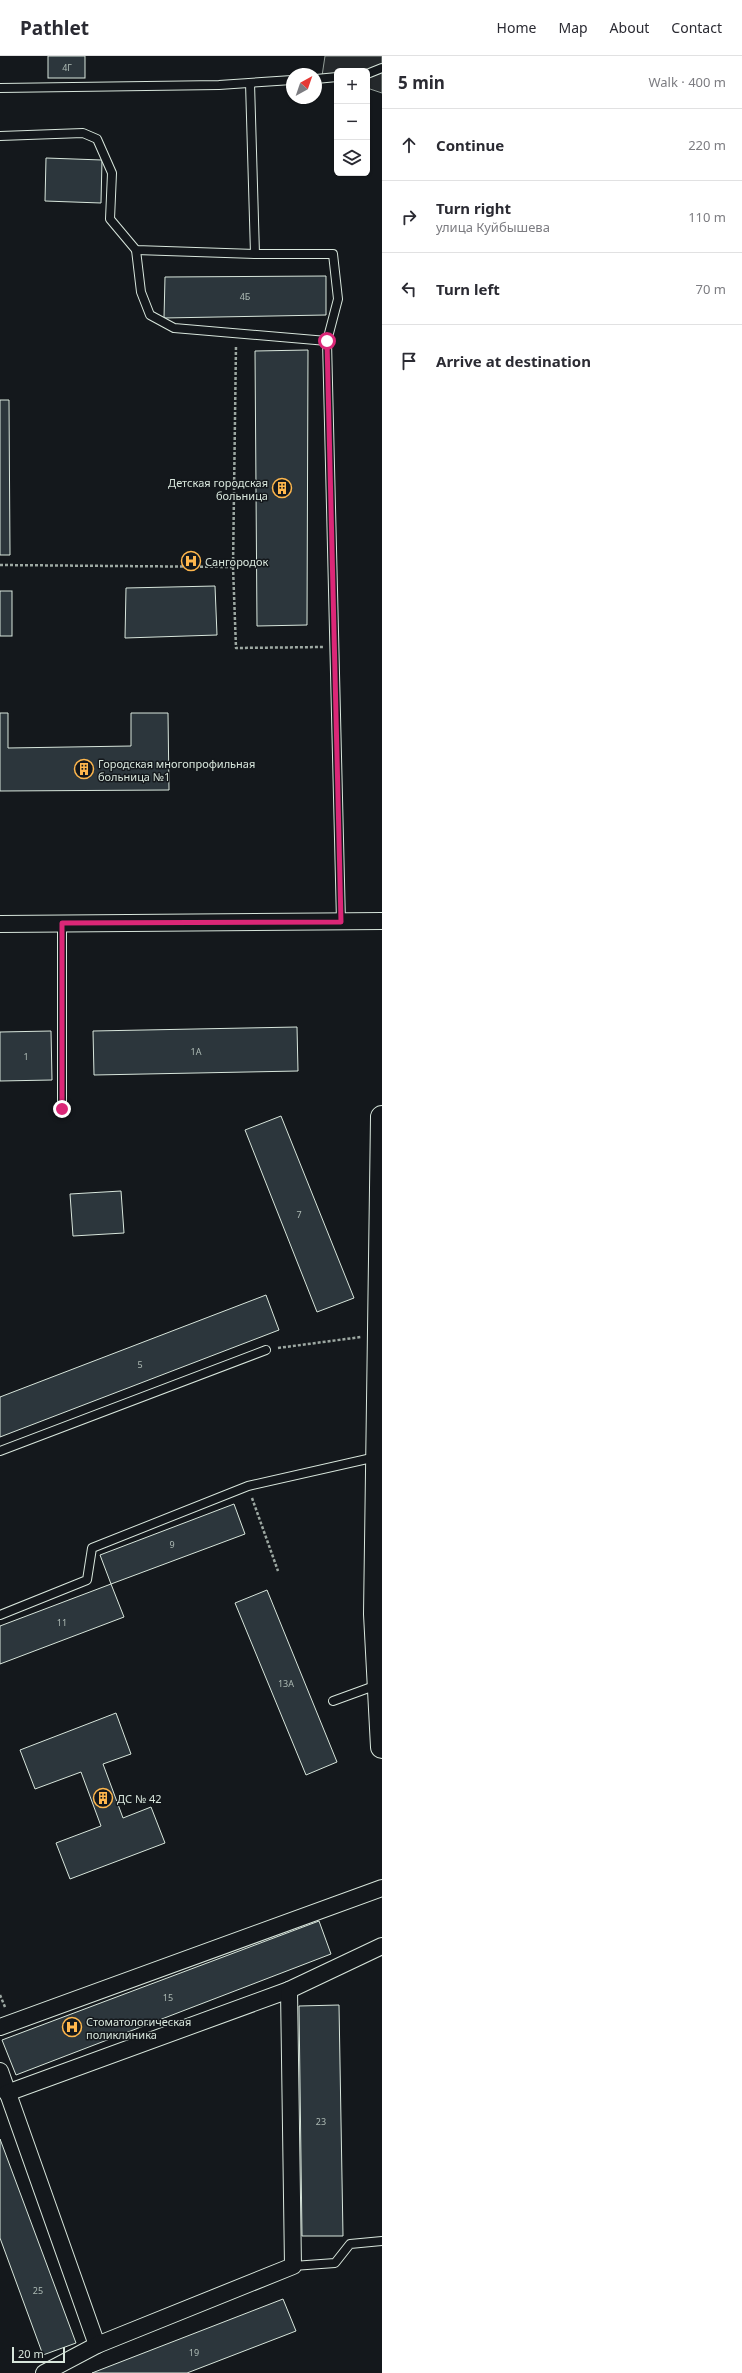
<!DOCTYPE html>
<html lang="en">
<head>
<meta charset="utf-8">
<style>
  body { margin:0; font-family:"Noto Sans",sans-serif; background:#f7f7f7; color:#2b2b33 }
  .controls { position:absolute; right:12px; top:12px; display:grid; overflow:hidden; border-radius:6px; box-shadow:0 1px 3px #0004 }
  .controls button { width:36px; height:36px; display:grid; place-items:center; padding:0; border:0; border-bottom:1px solid #e1e1e2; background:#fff; color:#2b2b33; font:20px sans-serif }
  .compass { position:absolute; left:286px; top:12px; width:36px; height:36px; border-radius:50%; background:#fff; box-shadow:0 1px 3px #0004; rotate:40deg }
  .scale { position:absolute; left:12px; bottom:10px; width:53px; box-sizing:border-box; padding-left:4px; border:2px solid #d8e6dc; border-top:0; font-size:11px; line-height:14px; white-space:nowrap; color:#d8e6dc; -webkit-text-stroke:3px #14181c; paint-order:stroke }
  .stop { position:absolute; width:12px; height:12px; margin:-9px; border:3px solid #db2777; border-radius:50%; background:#fff }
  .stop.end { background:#db2777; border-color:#fff; box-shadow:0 1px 4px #0008 }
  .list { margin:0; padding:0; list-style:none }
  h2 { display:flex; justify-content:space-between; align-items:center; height:52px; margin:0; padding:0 16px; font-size:17px }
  h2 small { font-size:13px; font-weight:400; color:#7c7c81 }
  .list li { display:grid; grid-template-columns:26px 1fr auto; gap:12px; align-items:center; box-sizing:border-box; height:72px; padding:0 16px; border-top:1px solid #e1e1e2 }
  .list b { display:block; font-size:15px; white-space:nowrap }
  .list p { margin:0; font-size:13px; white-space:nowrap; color:#7c7c81 }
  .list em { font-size:13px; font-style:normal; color:#7c7c81 }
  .icon { flex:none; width:22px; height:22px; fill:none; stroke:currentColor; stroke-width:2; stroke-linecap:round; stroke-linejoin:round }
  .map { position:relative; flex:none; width:382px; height:2317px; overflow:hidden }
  header { display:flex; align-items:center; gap:24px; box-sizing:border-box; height:56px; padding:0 20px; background:#fff; border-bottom:1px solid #e1e1e2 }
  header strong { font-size:19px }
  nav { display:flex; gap:22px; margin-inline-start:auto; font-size:14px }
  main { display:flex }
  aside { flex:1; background:#fff }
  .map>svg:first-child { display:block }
</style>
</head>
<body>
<header>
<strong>Pathlet</strong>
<nav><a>Home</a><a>Map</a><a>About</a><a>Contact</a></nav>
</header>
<main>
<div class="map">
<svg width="382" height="2317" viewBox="0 0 382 2317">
  <rect width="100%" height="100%" fill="#14181c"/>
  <path fill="#24282b" stroke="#939e99" d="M325 0H382V37L367 32V15H337V24L322 20Z"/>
  <g fill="#2c363c" stroke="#d8e6dc">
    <rect x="48" y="0" width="37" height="22"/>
    <path d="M46 102 102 104 101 147 45 145Z"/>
    <path d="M326 220V259L164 262 165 221Z"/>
    <path d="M308 294 307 569 257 570 255 295Z"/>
    <path d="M0 344H9L10 499H0Z"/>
    <path d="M215 530 217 579 125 582 126 532Z"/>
    <rect x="0" y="535" width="12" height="45"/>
    <path d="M0 657H8V692L131 690V657H168L169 734 0 735Z"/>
    <path d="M297 971 298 1015 94 1019 93 975Z"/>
    <path d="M51 975 52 1024 0 1025V976Z"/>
    <path d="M281 1060 354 1242 317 1256 245 1074Z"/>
    <path d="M121 1135 124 1177 73 1180 70 1138Z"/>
    <path d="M266 1239 279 1274 0 1381V1341Z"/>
    <path d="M234 1448 245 1478 111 1528 100 1499Z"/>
    <path d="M111 1528 124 1561 0 1608V1570Z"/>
    <path d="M267 1534 337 1706 306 1719 235 1547Z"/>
    <path d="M116 1657 131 1698 103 1708 123 1762 151 1751 165 1787 70 1823 56 1787 101 1770 81 1716 35 1733 20 1694Z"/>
    <path d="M319 1865 331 1898 16 2019 2 1984Z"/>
    <path d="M339 1949 343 2180H302L299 1950Z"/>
    <path d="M0 2083 76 2287 43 2299 0 2182Z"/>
    <path d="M283 2243 296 2275 187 2317H92Z"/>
  </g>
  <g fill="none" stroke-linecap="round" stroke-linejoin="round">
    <defs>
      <g id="lane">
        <path d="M367 18 382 12"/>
        <path d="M316 23 337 21"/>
        <path d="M250 27 255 198H333L338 243 327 285 341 866"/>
        <path d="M0 32 219 29 292 24"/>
        <path d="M0 80 83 77 97 83 112 117 110 163 136 194 255 198"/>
        <path d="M136 194 141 236 150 259 174 272 327 285"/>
        <path d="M62 1053V867"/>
        <path d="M0 1395 266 1294"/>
        <path d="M0 1559 87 1524 92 1492 248 1430 376 1401"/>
        <path d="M333 1645 377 1629"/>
        <path d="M293 2210 335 2207 350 2188 382 2185"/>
      </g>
      <g id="street">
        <path d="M0 868 382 865"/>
        <path d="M0 1971 382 1832"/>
        <path d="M0 2015 97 2289"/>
        <path d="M7 2037 289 1934"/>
        <path d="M44 2317 97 2289 293 2210 289 1934 382 1890"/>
      </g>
      <path id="secondary" d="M382 1061 375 1558 382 1691"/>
    </defs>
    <use href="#lane" stroke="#d8e6dc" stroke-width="10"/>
    <use href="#street" stroke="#d8e6dc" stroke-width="18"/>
    <use href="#secondary" stroke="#d8e6dc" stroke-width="24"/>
    <g stroke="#9da8a2" stroke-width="2.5" stroke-dasharray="3 2" stroke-linecap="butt">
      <path d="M0 509 233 511 236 289"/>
      <path d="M233 511 236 592 323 591"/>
      <path d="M278 1292 361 1281"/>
      <path d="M252 1442 278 1515"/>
      <path d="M0 1939 5 1951"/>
    </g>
    <use href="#lane" stroke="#14181c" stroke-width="8"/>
    <use href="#street" stroke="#14181c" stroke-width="16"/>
    <use href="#secondary" stroke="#14181c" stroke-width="22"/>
  </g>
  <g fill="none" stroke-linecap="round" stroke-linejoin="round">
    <path stroke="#db2777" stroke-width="5" d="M62 1053V867L341 866 327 285"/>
  </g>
  <defs>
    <symbol id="building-ring" viewBox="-11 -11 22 22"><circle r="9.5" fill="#14181c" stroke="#ffb74d" stroke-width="1.5"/><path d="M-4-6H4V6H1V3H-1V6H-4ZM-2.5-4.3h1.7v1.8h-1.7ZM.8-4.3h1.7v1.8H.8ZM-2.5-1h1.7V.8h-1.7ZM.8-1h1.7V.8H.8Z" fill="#ffb74d"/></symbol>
    <symbol id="hospital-ring" viewBox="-11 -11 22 22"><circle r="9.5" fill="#14181c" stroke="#ffb74d" stroke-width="1.5"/><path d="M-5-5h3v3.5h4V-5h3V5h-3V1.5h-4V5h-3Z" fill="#ffb74d"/></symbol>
  </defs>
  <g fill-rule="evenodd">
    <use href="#building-ring" x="271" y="421" width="22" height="22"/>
    <use href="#hospital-ring" x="180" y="494" width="22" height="22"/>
    <use href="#building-ring" x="73" y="702" width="22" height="22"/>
    <use href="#building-ring" x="92" y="1731" width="22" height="22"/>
    <use href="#hospital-ring" x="61" y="1960" width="22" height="22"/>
  </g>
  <g text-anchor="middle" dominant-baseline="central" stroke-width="3" stroke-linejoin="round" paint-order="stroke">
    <g font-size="9" fill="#adbab4">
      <text x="67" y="11">4Г</text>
      <text x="245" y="240">4Б</text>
      <text x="196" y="995">1А</text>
      <text x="26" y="1000">1</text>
      <text x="299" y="1158">7</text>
      <text x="140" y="1308">5</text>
      <text x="172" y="1488">9</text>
      <text x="62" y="1566">11</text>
      <text x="286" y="1627">13А</text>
      <text x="168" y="1941">15</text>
      <text x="321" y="2065">23</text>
      <text x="38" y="2234">25</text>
      <text x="194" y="2296">19</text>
    </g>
    <g font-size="11" fill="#d8e6dc" stroke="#14181c" text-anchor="start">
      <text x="268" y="426" text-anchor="end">Детская городская<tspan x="268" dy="13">больница</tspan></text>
      <text x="205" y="505">Сангородок</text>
      <text x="98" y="707">Городская многопрофильная<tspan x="98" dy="13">больница №1</tspan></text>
      <text x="117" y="1742">ДС № 42</text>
      <text x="86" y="1965">Стоматологическая<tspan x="86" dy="13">поликлиника</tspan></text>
    </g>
  </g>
</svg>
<div class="controls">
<button>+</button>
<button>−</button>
<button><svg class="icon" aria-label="layers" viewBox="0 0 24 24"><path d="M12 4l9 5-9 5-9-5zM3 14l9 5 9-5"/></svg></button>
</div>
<svg class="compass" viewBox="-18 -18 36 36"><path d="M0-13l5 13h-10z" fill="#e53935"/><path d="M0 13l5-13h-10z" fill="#7c7c81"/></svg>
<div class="scale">20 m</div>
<div class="stop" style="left:327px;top:285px"></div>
<div class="stop end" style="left:62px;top:1053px"></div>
</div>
<aside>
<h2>5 min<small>Walk · 400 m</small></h2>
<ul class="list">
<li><svg class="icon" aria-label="ahead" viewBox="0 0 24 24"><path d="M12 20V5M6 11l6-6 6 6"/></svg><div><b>Continue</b></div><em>220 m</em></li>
<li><svg class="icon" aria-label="right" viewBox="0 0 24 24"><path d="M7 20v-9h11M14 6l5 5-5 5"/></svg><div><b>Turn right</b><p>улица Куйбышева</p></div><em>110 m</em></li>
<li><svg class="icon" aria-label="left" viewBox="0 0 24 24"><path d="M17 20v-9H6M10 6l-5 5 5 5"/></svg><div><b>Turn left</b></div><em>70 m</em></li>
<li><svg class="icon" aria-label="arrive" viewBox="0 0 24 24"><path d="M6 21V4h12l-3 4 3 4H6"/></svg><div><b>Arrive at destination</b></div></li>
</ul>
</aside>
</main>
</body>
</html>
